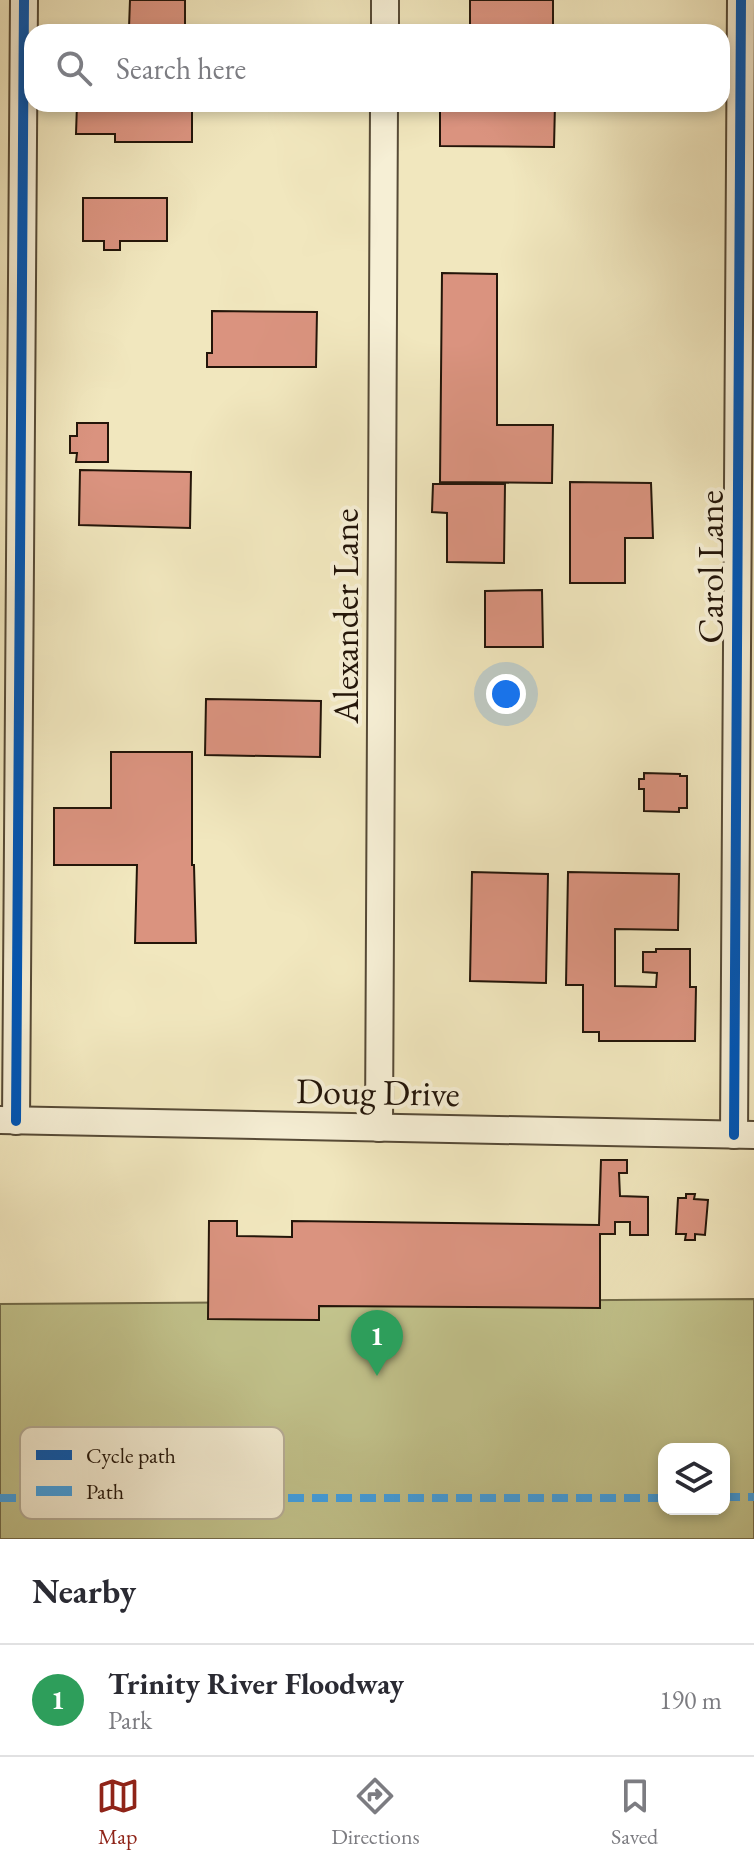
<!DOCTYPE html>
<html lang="en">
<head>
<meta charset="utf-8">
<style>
  body { margin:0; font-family:"EB Garamond",serif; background:#f7f7f7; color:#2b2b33 }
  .controls { position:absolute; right:24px; bottom:24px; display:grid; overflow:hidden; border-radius:16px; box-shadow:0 4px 12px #0003 }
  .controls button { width:72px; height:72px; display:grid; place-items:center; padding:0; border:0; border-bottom:2px solid #e1e1e2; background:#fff; color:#2b2b33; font:40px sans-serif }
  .you { position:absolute; left:506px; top:694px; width:28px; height:28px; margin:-20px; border:6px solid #fff; border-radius:50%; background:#1a73e8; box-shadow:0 0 0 12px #1a73e833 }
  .badge { display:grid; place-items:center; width:52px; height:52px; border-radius:50%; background:#8f2418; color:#fff; font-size:26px; font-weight:700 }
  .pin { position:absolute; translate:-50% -66px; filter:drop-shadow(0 2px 4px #0008) }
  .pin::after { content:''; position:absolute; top:42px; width:28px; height:24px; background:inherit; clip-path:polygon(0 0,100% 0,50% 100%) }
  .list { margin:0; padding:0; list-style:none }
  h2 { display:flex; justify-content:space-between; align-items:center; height:104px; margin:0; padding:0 32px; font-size:34px }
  h2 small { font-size:26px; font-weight:400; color:#7c7c81 }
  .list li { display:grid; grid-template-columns:52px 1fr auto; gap:24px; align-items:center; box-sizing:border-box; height:112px; padding:0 32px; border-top:2px solid #e1e1e2 }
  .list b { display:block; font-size:30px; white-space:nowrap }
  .list p { margin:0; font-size:26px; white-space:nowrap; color:#7c7c81 }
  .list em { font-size:26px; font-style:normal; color:#7c7c81 }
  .icon { flex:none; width:44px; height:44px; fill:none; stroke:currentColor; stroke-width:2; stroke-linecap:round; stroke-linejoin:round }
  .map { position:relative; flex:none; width:754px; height:1539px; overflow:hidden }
  .search { position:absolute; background:#fff; box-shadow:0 4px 12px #0003; left:24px; right:24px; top:24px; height:88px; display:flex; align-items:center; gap:20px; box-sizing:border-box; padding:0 28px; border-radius:24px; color:#7c7c81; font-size:30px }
  .sheet { height:216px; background:#fff }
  nav { display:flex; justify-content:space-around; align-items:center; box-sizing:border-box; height:112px; border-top:2px solid #e1e1e2; background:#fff; font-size:22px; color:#7c7c81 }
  nav a { display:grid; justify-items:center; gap:4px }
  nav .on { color:#8f2418 }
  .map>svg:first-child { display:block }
</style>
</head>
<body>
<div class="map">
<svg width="754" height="1539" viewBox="0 0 754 1539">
  <rect width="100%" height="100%" fill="#f1e7be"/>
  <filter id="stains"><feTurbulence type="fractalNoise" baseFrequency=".0025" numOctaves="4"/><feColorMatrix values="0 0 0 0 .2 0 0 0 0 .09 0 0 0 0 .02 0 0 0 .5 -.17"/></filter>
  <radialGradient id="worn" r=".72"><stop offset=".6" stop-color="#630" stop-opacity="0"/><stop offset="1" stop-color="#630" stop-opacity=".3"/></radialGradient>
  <path fill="#c2c38c" stroke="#726c4a" stroke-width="2" fill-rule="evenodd" d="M754 1299V1539H0V1304ZM664 1449H724V1509H664Z"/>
  <g fill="#da937f" stroke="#231509" stroke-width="2">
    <path d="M130 0H185V29L129 28Z"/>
    <path d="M470 0H553V26H494V32H470Z"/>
    <path d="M77 104H192V142H115V134H76Z"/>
    <path d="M440 104H555L554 147 440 146Z"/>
    <path d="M83 198H167V241H120V250H104V241H83Z"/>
    <path d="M442 273 497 274V425H553L552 483 440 482Z"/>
    <path d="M212 311 317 312 316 367H207V353H212Z"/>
    <path d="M77 423H108V462H76L77 453H70V436H77Z"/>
    <path d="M80 470 191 472 190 528 79 525Z"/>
    <path d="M570 482 651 483 653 538H625V583H570Z"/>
    <path d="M433 484H505L504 563 447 562V513L432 512Z"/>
    <path d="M542 590 543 647H485V591Z"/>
    <path d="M206 699 321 701 320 757 205 755Z"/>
    <path d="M111 752H192V865H194L196 943H135L137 865H54V808H111Z"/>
    <path d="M644 773 680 774V776H687V808H679V812L644 811V789H639V779H644Z"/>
    <path d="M472 872 548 874 546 983 470 981Z"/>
    <path d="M568 872 679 874 678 930 615 929V986L656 987 657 973 643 972V952H656V949H690V987H696L695 1041H599V1032H583V985H566Z"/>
    <path d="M601 1160H627V1173H619L620 1196 648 1197V1235H630V1222H615V1234H600V1308L319 1306V1320L208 1319 209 1221H237V1236L292 1237V1221L599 1225Z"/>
    <path d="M686 1194H695L694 1199 708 1200 705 1235 695 1234V1240H685L686 1234H676L678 1198H686Z"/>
  </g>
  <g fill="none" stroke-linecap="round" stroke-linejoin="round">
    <defs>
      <g id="minor">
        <path d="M385 32V0"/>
        <path d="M0 1120 754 1135"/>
        <path d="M16 1121 24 0"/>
        <path d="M379 1128 384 104"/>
        <path d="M734 1135 741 0"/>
      </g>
    </defs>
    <use href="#minor" stroke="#564a36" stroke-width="30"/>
    <use href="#minor" stroke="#f6efd5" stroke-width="26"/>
    <g stroke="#3ea2e9" stroke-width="8" stroke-dasharray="16 8" stroke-linecap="butt">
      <path d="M724 1497H754"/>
      <path d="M0 1498H664"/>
    </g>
    <defs>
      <g id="cycleway">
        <path d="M16 1121 24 0"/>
        <path d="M734 1135 741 0"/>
      </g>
    </defs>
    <use href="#cycleway" stroke="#f6efd5" stroke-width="15"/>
    <use href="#cycleway" stroke="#0057b8" stroke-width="10"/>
  </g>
  <g text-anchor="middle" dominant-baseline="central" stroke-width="8" stroke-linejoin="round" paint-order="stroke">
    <g font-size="36" fill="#231509" stroke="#f6efd5">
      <text transform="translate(710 567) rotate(-90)">Carol Lane</text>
      <text transform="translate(345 616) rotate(-90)">Alexander Lane</text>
      <text transform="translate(378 1092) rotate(1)">Doug Drive</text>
    </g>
  </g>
  <rect x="20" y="1427" width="264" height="92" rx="12" fill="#f6efd5" stroke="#b7ae98" stroke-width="2"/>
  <rect x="36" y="1450" width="36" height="10" fill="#0057b8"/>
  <rect x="36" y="1486" width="36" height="10" fill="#3ea2e9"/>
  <g font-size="22" fill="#231509">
    <text x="86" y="1463">Cycle path</text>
    <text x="86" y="1499">Path</text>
  </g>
  <rect width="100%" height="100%" filter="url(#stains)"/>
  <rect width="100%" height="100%" fill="url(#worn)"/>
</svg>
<div class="controls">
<button><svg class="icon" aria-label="layers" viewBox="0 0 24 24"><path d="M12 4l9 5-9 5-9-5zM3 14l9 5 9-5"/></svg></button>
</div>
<div class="you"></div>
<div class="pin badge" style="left:377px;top:1376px;background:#2e9e5b">1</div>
<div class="search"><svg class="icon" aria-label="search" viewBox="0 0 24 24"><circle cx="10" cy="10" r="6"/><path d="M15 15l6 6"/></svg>Search here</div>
</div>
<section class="sheet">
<h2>Nearby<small></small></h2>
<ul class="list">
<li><span class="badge" style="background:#2e9e5b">1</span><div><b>Trinity River Floodway</b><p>Park</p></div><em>190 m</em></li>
</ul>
</section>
<nav>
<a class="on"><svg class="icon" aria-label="map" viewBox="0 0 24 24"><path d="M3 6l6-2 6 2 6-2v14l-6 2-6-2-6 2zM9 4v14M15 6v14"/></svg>Map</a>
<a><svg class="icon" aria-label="directions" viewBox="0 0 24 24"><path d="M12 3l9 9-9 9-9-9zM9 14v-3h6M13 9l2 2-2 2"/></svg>Directions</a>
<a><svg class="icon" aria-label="saved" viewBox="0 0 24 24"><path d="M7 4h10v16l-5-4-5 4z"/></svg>Saved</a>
</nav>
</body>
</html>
